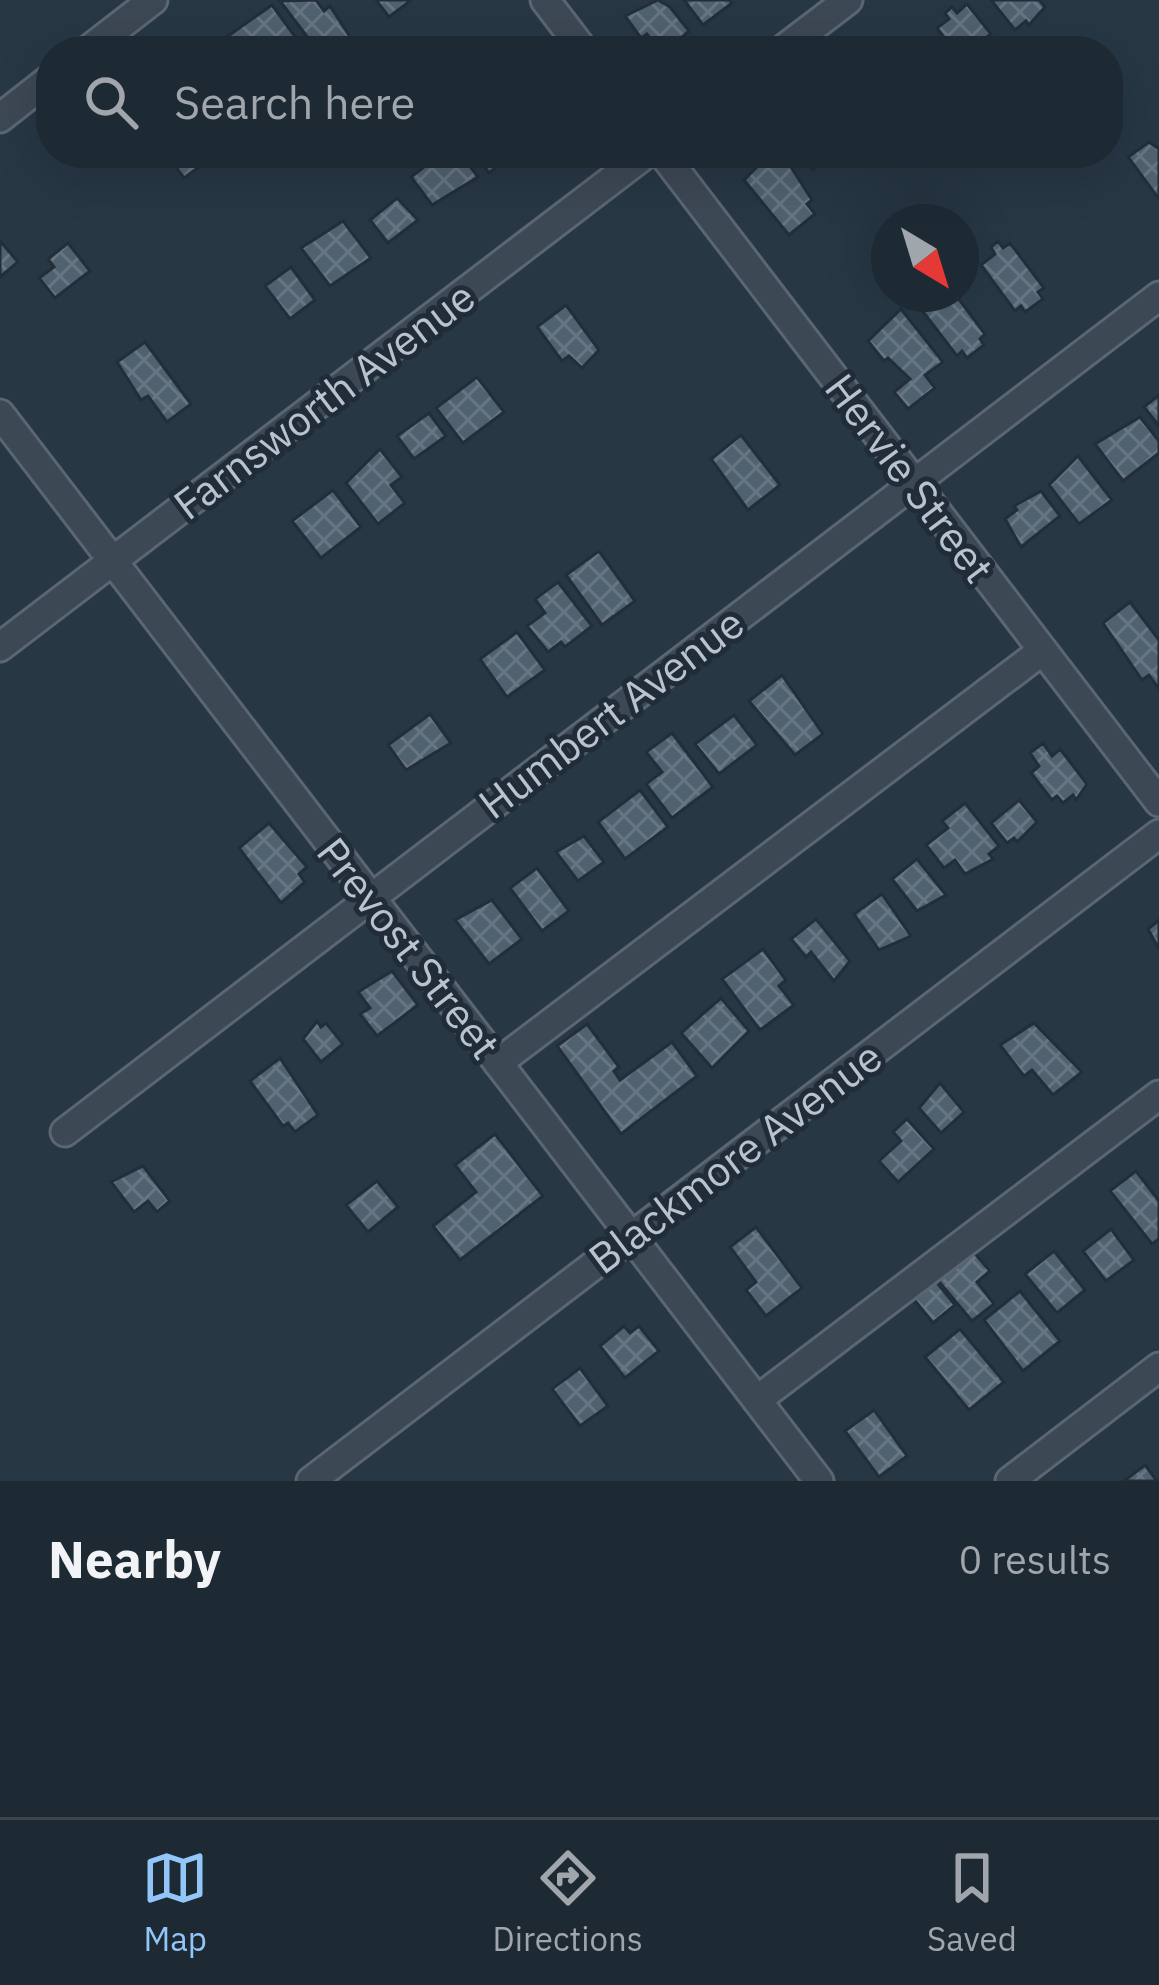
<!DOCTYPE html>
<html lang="en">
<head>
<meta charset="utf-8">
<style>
  body { margin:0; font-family:"IBM Plex Sans",sans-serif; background:#2a353f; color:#f1f3f6 }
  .compass { position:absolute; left:871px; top:204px; width:108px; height:108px; border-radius:50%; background:#1d2933; box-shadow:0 12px 48px #0002; rotate:142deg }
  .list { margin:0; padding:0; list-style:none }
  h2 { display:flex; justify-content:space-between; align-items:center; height:156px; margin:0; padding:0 48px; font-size:51px }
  h2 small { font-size:39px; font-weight:400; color:#a0a6ac }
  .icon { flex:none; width:66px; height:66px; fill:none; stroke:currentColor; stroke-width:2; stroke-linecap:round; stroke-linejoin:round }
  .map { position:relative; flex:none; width:1159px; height:1481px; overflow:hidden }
  .search { position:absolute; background:#1d2933; box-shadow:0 12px 48px #0002; left:36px; right:36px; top:36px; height:132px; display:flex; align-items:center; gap:30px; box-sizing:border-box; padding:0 42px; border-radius:48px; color:#a0a6ac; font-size:45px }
  .sheet { height:336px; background:#1d2933 }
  nav { display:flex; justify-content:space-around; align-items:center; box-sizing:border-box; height:168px; border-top:3px solid #3b454e; background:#1d2933; font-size:33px; color:#a0a6ac }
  nav a { display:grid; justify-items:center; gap:6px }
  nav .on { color:#92c6f9 }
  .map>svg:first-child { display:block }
</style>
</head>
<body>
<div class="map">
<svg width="1159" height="1481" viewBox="0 0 1159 1481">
  <defs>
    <pattern id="building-cross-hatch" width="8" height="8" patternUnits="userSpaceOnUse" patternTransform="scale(3)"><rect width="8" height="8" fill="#50616f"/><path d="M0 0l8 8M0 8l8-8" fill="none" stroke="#677682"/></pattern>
  </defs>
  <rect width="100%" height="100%" fill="#273744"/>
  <g fill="url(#building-cross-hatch)" stroke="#222f3b" stroke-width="3">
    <path d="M316 0 324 11 330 6 354 43 343 51H318L280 1Z"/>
    <path d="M376 0H411L389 17Z"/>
    <path d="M658 0 670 7 689 31 682 37 686 41 668 51H659L647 34 641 38 625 16Z"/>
    <path d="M684 0H729L732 3 703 25Z"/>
    <path d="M991 0H1039L1045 7 1029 25 1026 21 1015 30Z"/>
    <path d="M967 4 991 34 969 51H954L937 28 949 19 945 13 952 7 957 13Z"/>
    <path d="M272 5 302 46 295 51H239L228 36Z"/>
    <path d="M1149 142 1159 149V199L1128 157Z"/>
    <path d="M165 153H199L206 162 184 178Z"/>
    <path d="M442 153H460L478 177 432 205 411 177Z"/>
    <path d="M474 153H515L489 173Z"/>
    <path d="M771 153H782L812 200 807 204 815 214 789 235 744 180Z"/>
    <path d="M799 153H821L826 160 813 170Z"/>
    <path d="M397 198 418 220 388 243 370 220Z"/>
    <path d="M343 221 371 258 330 286 301 248Z"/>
    <path d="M0 241 18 262 0 277Z"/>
    <path d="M998 241 1003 248 1010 243 1044 288 1038 292 1043 299 1025 312 1021 306 1015 311 981 265 995 254 991 247Z"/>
    <path d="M68 243 90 271 55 298 39 278 54 267 48 259Z"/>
    <path d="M291 267 315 300 290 319 265 286Z"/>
    <path d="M922 294H955L985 334 980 339 984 345 967 358 962 351 957 356 914 300Z"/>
    <path d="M566 305 599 350 582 368 569 356 562 361 537 327Z"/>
    <path d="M901 309 943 362 925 375 935 388 908 409 894 392 910 379 888 358 884 361 868 341Z"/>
    <path d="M145 342 191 404 167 422 148 396 141 400 117 362Z"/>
    <path d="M477 377 504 412 463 443 436 408Z"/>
    <path d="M1159 395V426L1144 407Z"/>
    <path d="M429 413 446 436 414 459 397 436Z"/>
    <path d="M1140 417 1159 441V453L1123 481 1095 444Z"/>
    <path d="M741 435 780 485 748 510 711 459Z"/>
    <path d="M380 449 402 477 391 485 405 503 378 524 346 483Z"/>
    <path d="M1078 456 1112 500 1079 524 1049 485Z"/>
    <path d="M333 490 361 527 321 558 292 521Z"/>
    <path d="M1041 491 1060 516 1021 547 1005 519 1017 510 1014 506Z"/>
    <path d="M599 551 635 601 602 625 566 575Z"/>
    <path d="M558 582 592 626 565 647 561 642 548 652 527 626 545 613 535 599Z"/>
    <path d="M1130 602 1159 640V689L1149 675 1142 680 1103 623Z"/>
    <path d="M517 632 545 670 507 697 480 659Z"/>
    <path d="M782 675 823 734 795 755 749 701Z"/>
    <path d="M430 714 451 743 406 770 388 745Z"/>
    <path d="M734 715 757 745 719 774 695 744Z"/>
    <path d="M672 733 713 787 672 818 646 784 662 772 646 752Z"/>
    <path d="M1043 743 1052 756 1060 749 1087 784 1076 800 1073 795 1063 803 1057 796 1052 800 1031 773 1039 766 1030 753Z"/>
    <path d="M640 790 668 827 625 859 598 822Z"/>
    <path d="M1019 800 1037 822 1017 842 1014 838 1007 843 991 823Z"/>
    <path d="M965 803 999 846 989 854 993 859 965 874 955 860 944 868 926 845 948 828 942 821Z"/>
    <path d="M269 823 307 867 299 874 305 882 281 903 239 848Z"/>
    <path d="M584 836 604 862 578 881 556 852Z"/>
    <path d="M917 859 946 895 917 911 892 879Z"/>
    <path d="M537 868 569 911 542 931 510 888Z"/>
    <path d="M882 894 911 936 879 950 854 914Z"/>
    <path d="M492 900 522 939 489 964 455 920Z"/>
    <path d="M816 919 850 961 834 981 811 952 806 957 791 939Z"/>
    <path d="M1159 920V949L1148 929Z"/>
    <path d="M763 949 786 980 779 986 794 1005 760 1030 722 979Z"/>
    <path d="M392 971 418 1005 377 1036 360 1014 370 1008 358 992Z"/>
    <path d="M721 998 749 1031 712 1068 681 1033Z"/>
    <path d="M317 1021 321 1027 326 1023 343 1044 321 1062 303 1039Z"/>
    <path d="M1034 1023 1082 1072 1053 1095 1032 1070 1024 1076 1000 1045Z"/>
    <path d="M587 1024 619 1067 614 1071 620 1080 672 1042 697 1076 621 1134 557 1046Z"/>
    <path d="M280 1058 318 1115 295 1132 288 1123 283 1126 250 1081Z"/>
    <path d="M940 1083 964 1112 941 1133 919 1108Z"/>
    <path d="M907 1119 934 1149 898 1182 879 1161 901 1141 893 1132Z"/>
    <path d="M495 1134 543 1196 460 1260 433 1226 476 1192 455 1165Z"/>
    <path d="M143 1166 170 1201 157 1212 148 1201 134 1212 111 1182Z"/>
    <path d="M1136 1171 1159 1201V1239L1152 1244 1110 1191Z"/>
    <path d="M377 1181 398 1207 368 1232 346 1205Z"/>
    <path d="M756 1227 802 1288 766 1316 746 1290 756 1282 730 1247Z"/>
    <path d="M1111 1229 1134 1260 1106 1281 1083 1251Z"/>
    <path d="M971 1249 990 1271 977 1282 994 1304 972 1321 936 1278Z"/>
    <path d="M1054 1251 1085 1290 1057 1313 1025 1274Z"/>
    <path d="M934 1279 955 1305 933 1323 912 1297Z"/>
    <path d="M1020 1291 1060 1341 1023 1371 984 1320Z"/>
    <path d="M624 1326 630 1333 639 1326 659 1351 625 1378 600 1346Z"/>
    <path d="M960 1329 1004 1382 969 1410 925 1357Z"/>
    <path d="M580 1368 608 1406 580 1426 552 1389Z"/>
    <path d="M874 1410 907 1456 879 1477 845 1431Z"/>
    <path d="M1145 1465 1157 1481H1124Z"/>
  </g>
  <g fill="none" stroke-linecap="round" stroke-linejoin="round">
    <defs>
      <g id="minor">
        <path d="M545 0 584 51"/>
        <path d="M87 51 153 0"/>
        <path d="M781 51 848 0"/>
        <path d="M0 118 51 78"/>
        <path d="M662 153 1159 802"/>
        <path d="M0 414 819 1481"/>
        <path d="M0 647 647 153"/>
        <path d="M498 1063 1042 651"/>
        <path d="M65 1132 1159 296"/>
        <path d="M757 1400 1159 1095"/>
        <path d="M311 1481 1159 834"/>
        <path d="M1010 1481 1159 1367"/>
      </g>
    </defs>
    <use href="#minor" stroke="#5a6671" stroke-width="33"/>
    <use href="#minor" stroke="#3c4854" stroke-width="27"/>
  </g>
  <g text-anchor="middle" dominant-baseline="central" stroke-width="10" stroke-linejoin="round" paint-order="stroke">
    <g font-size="42" fill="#b9c3cd" stroke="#202d39">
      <text transform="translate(324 400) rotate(-37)">Farnsworth Avenue</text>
      <text transform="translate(910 478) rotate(53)">Hervie Street</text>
      <text transform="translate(611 713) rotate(-37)">Humbert Avenue</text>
      <text transform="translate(409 948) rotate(52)">Prevost Street</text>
      <text transform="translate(735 1157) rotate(-37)">Blackmore Avenue</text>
    </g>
  </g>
</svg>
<svg class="compass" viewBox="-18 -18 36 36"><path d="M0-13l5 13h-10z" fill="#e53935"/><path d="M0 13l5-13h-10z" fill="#a0a6ac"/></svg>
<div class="search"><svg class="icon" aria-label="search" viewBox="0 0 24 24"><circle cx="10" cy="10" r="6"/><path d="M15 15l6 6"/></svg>Search here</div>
</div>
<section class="sheet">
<h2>Nearby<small>0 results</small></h2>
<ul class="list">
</ul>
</section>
<nav>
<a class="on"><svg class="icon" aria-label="map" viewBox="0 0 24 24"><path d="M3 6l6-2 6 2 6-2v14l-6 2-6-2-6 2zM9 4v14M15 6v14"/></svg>Map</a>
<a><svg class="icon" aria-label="directions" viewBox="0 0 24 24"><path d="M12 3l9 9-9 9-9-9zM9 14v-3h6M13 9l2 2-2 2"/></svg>Directions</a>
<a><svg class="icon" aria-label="saved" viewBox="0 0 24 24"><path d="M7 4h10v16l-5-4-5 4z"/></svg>Saved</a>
</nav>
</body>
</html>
